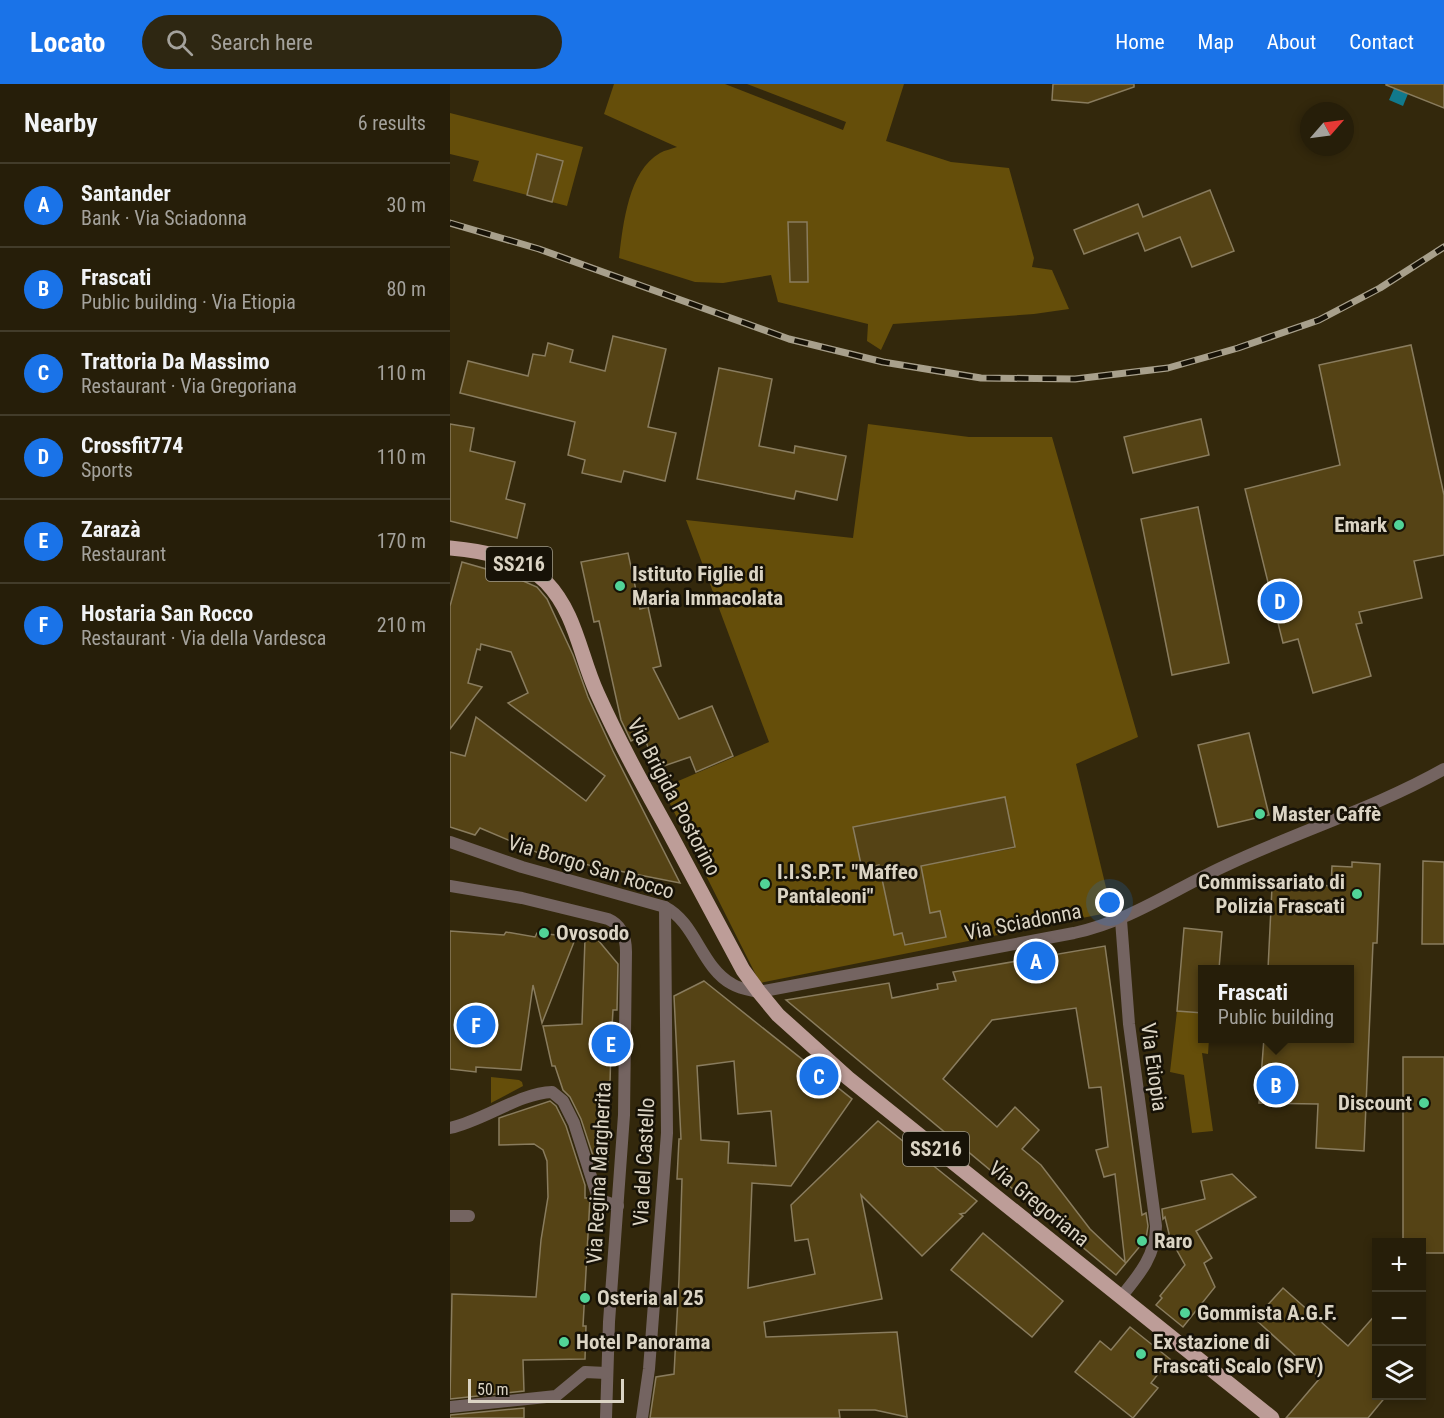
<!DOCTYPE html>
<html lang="en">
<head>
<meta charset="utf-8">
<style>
  body { margin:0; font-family:"Roboto Condensed",sans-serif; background:#2e2712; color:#f1f3f6 }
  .controls { position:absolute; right:18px; bottom:18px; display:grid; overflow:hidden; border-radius:0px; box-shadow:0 3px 9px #0003 }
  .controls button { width:54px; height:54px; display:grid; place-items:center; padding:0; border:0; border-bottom:2px solid #423c2a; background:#261e09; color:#f1f3f6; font:30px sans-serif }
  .compass { position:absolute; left:850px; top:18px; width:54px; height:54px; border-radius:50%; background:#261e09; box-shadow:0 3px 9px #0003; rotate:62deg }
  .scale { position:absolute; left:18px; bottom:15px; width:156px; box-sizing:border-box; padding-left:6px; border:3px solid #dbd4c4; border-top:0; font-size:16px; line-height:21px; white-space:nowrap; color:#dbd4c4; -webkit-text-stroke:4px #171207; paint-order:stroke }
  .you { position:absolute; left:660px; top:819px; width:21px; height:21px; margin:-15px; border:4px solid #fff; border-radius:50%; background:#1a73e8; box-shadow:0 0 0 9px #1a73e833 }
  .badge { display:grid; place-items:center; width:39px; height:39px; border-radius:50%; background:#1a73e8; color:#fff; font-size:20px; font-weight:700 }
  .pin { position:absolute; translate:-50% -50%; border:3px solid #fff; box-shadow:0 2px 6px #0006 }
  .popup { position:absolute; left:748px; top:881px; width:156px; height:78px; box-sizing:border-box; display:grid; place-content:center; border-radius:0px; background:#261e09; filter:drop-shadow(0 2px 4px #0005); font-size:20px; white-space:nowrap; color:#a4a29c }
  .popup b { font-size:22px; color:#f1f3f6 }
  .popup::after { content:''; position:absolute; left:50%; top:100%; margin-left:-12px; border:12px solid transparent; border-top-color:#261e09 }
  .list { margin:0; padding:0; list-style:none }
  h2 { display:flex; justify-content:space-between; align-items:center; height:78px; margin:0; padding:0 24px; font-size:26px }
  h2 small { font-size:20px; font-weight:400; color:#a4a29c }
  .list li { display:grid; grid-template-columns:39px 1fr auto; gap:18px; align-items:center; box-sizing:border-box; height:84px; padding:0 24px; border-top:2px solid #423c2a }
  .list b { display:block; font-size:22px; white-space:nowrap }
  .list p { margin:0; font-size:20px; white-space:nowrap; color:#a4a29c }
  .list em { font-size:20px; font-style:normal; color:#a4a29c }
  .icon { flex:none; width:33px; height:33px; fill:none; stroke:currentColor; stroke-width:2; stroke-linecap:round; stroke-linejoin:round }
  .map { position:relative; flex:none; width:994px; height:1334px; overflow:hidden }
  header { display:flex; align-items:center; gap:36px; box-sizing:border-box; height:84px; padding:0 30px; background:#1a73e8; color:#fff }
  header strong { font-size:28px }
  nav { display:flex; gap:33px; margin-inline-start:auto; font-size:21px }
  .search { width:420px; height:54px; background:#2e2712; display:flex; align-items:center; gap:15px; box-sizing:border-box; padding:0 21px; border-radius:33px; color:#a4a29c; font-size:22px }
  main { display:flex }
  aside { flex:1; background:#261e09 }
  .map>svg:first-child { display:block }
</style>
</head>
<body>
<header>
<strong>Locato</strong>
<div class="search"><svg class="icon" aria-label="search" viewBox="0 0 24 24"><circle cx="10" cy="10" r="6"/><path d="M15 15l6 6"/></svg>Search here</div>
<nav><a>Home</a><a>Map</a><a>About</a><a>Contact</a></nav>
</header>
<main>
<aside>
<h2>Nearby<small>6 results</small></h2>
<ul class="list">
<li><span class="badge">A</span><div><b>Santander</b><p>Bank · Via Sciadonna</p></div><em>30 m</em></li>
<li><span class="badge">B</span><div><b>Frascati</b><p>Public building · Via Etiopia</p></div><em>80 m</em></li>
<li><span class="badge">C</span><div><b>Trattoria Da Massimo</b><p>Restaurant · Via Gregoriana</p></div><em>110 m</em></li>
<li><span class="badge">D</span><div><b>Crossfit774</b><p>Sports</p></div><em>110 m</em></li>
<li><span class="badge">E</span><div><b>Zarazà</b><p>Restaurant</p></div><em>170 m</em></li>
<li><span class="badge">F</span><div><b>Hostaria San Rocco</b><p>Restaurant · Via della Vardesca</p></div><em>210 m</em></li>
</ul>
</aside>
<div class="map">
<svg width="994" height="1334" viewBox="0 0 994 1334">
  <rect width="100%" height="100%" fill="#33280c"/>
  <g fill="#654e0a" fill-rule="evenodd">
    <path d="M164 0H275L393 46 396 38 297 0H454L436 57 501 78 559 84 584 174 582 183 602 186 619 225 584 230 443 240 431 266 417 257 418 240 328 218 321 191 273 199 245 198 169 174C173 142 178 87 210 69 215 66 222 65 227 63L154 30Z"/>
    <path d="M0 29 133 63 117 122 102 118 112 77 87 70 77 111 23 97 29 77 0 70Z"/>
    <path d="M418 340 519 353H602L688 653 626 680 662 828 310 899 212 704 319 658 236 436 403 454ZM555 713 565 764 491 778 457 775 474 798 480 829 490 827 496 853 455 861 452 849 444 851 438 779 412 784 403 744Z"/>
    <path d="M727 927 752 929V954L759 955 758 970 752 969 763 1047 742 1049 734 991 720 988Z"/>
    <path d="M41 993 69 996 72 998 73 1002 41 1019Z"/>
  </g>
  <path fill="#11798c" d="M946 0H962L953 22 939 16Z"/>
  <g fill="#554315" stroke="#897c5e" stroke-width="1.5" fill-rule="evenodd">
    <path d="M603 0H684V3L638 19 602 16Z"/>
    <path d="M936 0H994V24L936 1Z"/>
    <path d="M87 70 113 77 102 118 77 111Z"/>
    <path d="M760 106 784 167 742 183 730 153 695 167 688 149 634 170 624 146 688 120 693 133Z"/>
    <path d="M338 138H357L358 198H340Z"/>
    <path d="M163 252 216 265 198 343 226 349 215 397 174 387 171 398 132 389 135 376 118 371 125 338 10 309 18 277 78 292 83 270 95 272 98 259 123 266 120 278 155 287Z"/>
    <path d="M961 261 994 411V471L964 477 972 514 909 528 912 539 906 540 921 592 863 609 848 555 833 559 795 405 890 381 869 281Z"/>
    <path d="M269 284 322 295 309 362 344 369 345 362 396 372 387 416 346 407 344 415 247 395Z"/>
    <path d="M751 335 759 371 683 389 674 353Z"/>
    <path d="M0 340 24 344 20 367 65 378 56 415 75 420 67 454 0 437Z"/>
    <path d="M748 423 779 579 722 591 691 435Z"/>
    <path d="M178 469 190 525 198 523 211 582 203 584 229 635 262 622 283 672 246 688 240 673 205 685 194 651 181 657 171 636 149 537 144 538 131 478Z"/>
    <path d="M12 478 64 493 87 503 97 515 123 571 138 613 163 667 230 799 98 773 30 744 25 751 0 743V668L15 672 26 633 136 717 155 692 58 619 78 609 61 568 31 560 30 566 27 565 18 599 32 603 0 645V522Z"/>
    <path d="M799 649 819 731 768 743 748 661Z"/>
    <path d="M555 713 565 763 471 782 480 829 490 827 496 853 455 861 452 849 444 851 429 781 412 785 403 743Z"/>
    <path d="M973 777 994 778V860H972Z"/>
    <path d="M902 778 930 780 927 859H923L914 1067 866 1064 868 1020 809 1019 814 954H900V885H818L822 803 844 804V799L881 802 882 782 902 783Z"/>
    <path d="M734 844 772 848 769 885H753V929L727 927Z"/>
    <path d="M0 847 54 851 56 848 85 853 87 849 126 853 92 939 83 901 71 986 26 983V988L0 985Z"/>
    <path d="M135 855 148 856 168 880 167 926H163L161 960 158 1080 146 1081 131 1035 120 1013 113 1006 105 982H102L93 942 132 940Z"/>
    <path d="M655 862 692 1131 696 1129 698 1142 696 1155 666 1191 336 916 439 899 442 914 488 905 487 900 506 897 503 888ZM626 924 639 1004 651 1003 658 1063 646 1066 654 1093 665 1090 675 1178 640 1145 591 1081 572 1065 589 1046 565 1023 547 1043 493 995 542 936Z"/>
    <path d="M254 897 402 1015 341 1102 302 1099 298 1204 365 1190 358 1155 345 1157 341 1121 428 1037 527 1117 515 1129 510 1130 513 1132 472 1172 411 1111 432 1215 314 1238 316 1253 447 1248 457 1333 425 1326H389L390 1334H200L206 1293 224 1290 229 1195 232 1095H227L229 1055H231L224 912ZM284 977 288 1030 321 1027 326 1082 278 1079 279 1058 251 1056 247 982Z"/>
    <path d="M953 973H994V1169H972V1158H953Z"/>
    <path d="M100 1017 106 1022 116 1042 135 1101V1114H140L133 1242H136L135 1275 73 1276 74 1307 0 1315 2 1210 86 1213 91 1156 98 1113 97 1077 93 1066 84 1060 49 1061V1034Z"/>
    <path d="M782 1090 806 1113 746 1147 762 1174 754 1179 765 1203 733 1243 706 1221 712 1214 710 1212 735 1181 720 1154 715 1133 713 1135 712 1125 755 1115 751 1097Z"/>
    <path d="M533 1149 613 1217 582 1253 501 1186Z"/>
    <path d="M833 1204 898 1262 927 1229V1311H937L918 1334H836L870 1294 805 1235Z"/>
    <path d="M680 1243 720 1275 701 1299 708 1304 683 1334 625 1288 650 1257 661 1266Z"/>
    <path d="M74 1324V1334H0V1331Z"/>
  </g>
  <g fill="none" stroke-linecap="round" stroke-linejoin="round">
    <path stroke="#746461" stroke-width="12" d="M0 1132H19"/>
    <g stroke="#746461" stroke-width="12">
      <path d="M0 758 72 783 215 823C246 839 251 883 282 900 290 905 300 906 309 908L624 849C683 836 724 805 777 781 849 747 925 724 994 685"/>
      <path d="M0 802 72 814 158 835C172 841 176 854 176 868L174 1031 159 1238 156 1334"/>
      <path d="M671 836 679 940 706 1142C706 1171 689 1191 671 1213"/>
      <path d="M0 1044C33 1037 70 1009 102 1008L113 1017 124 1039 146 1108 153 1117 168 1122"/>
      <path d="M0 1323 106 1312 135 1288 156 1289"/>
      <path d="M192 1334 199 1285 217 1049 215 823"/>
    </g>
    <path stroke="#bd9d98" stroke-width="15" d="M0 464C33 467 72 474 96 498 126 529 130 572 147 609 168 656 193 701 218 746 243 793 268 840 293 886L309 908 328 931 398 994 822 1334"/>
    <defs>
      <path id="rail" d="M0 139 89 165 339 255 433 278 531 294 625 295 718 284 788 264 869 236 930 204 994 163"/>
    </defs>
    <use href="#rail" stroke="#a8a08c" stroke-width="7"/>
    <use href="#rail" stroke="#171207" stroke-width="4.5" stroke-dasharray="14" stroke-linecap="butt"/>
  </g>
  <g fill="#51d397" stroke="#171207" stroke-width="2">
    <circle cx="949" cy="441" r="6"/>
    <circle cx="170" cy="502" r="6"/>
    <circle cx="810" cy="730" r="6"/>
    <circle cx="315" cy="800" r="6"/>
    <circle cx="907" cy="810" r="6"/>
    <circle cx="94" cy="849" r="6"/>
    <circle cx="974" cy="1019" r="6"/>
    <circle cx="692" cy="1157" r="6"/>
    <circle cx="135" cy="1214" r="6"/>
    <circle cx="735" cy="1229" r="6"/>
    <circle cx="114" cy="1258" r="6"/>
    <circle cx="691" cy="1270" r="6"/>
  </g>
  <g text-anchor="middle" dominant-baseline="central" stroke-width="5" stroke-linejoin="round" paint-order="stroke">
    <g fill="#171207" stroke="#a09a8b" stroke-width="1.5">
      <rect x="36" y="463" width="66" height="34" rx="4.5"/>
      <rect x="453" y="1048" width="66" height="34" rx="4.5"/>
    </g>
    <g font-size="20" font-weight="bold" fill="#dbd4c4">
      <text x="69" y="480">SS216</text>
      <text x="486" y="1065">SS216</text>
    </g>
    <g font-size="21" font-weight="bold" fill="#dbd4c4" stroke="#171207" text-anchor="start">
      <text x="937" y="441" text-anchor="end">Emark</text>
      <text x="182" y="490">Istituto Figlie di<tspan x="182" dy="24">Maria Immacolata</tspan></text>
      <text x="822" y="730">Master Caffè</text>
      <text x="327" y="788">I.I.S.P.T. "Maffeo<tspan x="327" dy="24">Pantaleoni"</tspan></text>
      <text x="895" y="798" text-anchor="end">Commissariato di<tspan x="895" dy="24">Polizia Frascati</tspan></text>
      <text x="106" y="849">Ovosodo</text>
      <text x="962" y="1019" text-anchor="end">Discount</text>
      <text x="704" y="1157">Raro</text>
      <text x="147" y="1214">Osteria al 25</text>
      <text x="747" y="1229">Gommista A.G.F.</text>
      <text x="126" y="1258">Hotel Panorama</text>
      <text x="703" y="1258">Ex stazione di<tspan x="703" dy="24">Frascati Scalo (SFV)</tspan></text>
    </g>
    <g font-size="21" fill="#dbd4c4" stroke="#171207">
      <text transform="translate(224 713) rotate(62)">Via Brigida Postorino</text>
      <text transform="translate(141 783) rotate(17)">Via Borgo San Rocco</text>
      <text transform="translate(573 838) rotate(-11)">Via Sciadonna</text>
      <text transform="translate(704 983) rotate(82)">Via Etiopia</text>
      <text transform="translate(194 1078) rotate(-87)">Via del Castello</text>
      <text transform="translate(149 1089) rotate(-87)">Via Regina Margherita</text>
      <text transform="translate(589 1120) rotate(39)">Via Gregoriana</text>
    </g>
  </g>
</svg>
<div class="controls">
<button>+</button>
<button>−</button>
<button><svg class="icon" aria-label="layers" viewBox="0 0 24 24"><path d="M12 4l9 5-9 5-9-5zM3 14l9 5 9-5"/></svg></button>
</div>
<svg class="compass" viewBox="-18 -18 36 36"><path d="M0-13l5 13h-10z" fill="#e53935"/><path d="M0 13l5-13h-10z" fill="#a4a29c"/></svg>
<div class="scale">50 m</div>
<div class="you"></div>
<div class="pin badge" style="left:586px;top:877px">A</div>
<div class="pin badge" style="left:826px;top:1001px">B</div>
<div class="popup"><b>Frascati</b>Public building</div>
<div class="pin badge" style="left:369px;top:992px">C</div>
<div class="pin badge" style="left:830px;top:517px">D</div>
<div class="pin badge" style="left:161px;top:960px">E</div>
<div class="pin badge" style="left:26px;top:941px">F</div>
</div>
</main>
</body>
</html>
